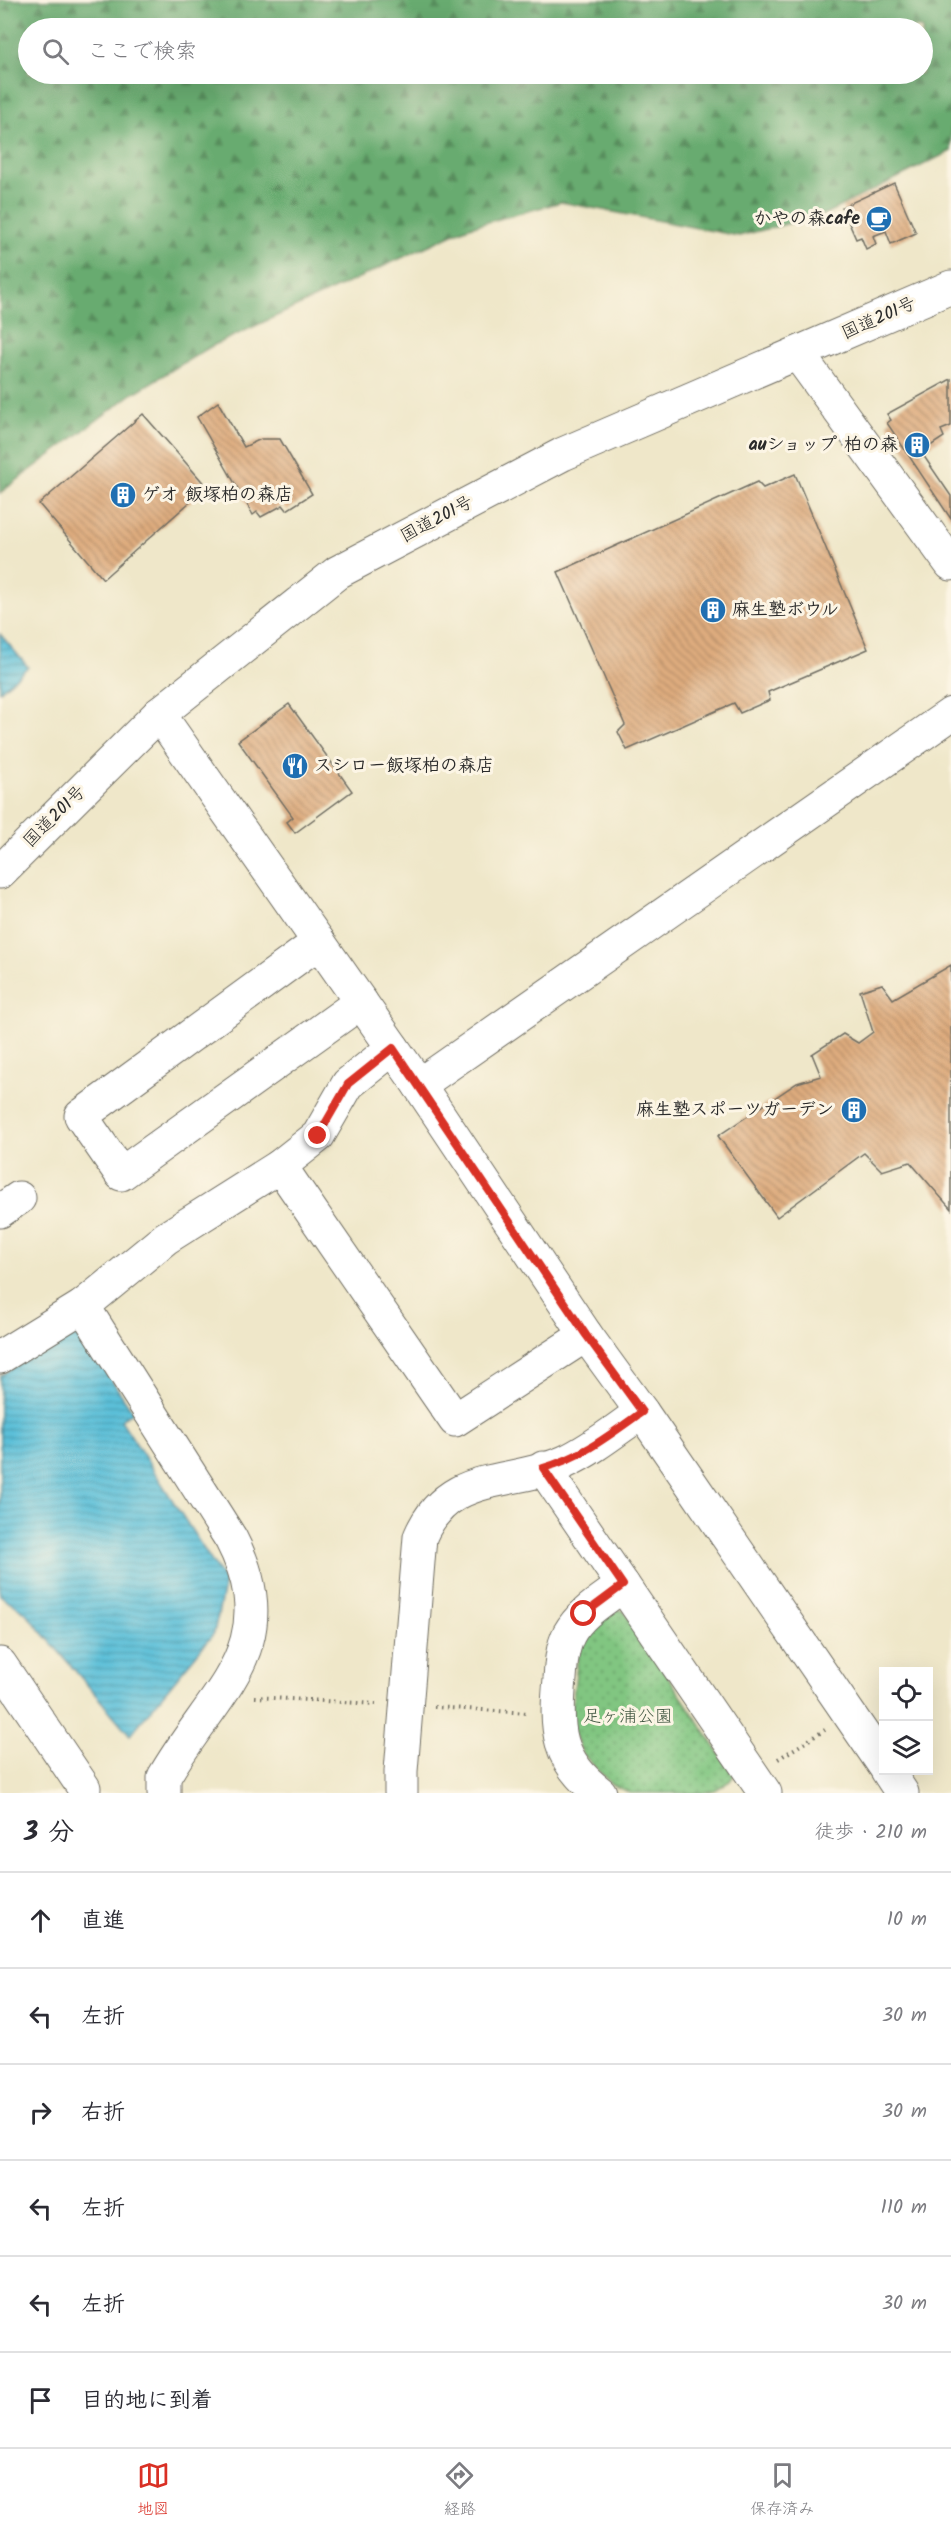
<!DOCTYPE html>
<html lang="ja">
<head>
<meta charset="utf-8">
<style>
  body { margin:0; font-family:Kalam,"Klee One",sans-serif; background:#f2f2f3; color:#2b2b33 }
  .controls { position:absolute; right:18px; bottom:18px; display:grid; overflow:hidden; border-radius:0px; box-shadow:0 6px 24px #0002 }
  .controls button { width:54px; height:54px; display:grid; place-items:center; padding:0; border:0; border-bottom:2px solid #e1e1e2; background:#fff; color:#2b2b33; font:30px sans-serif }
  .stop { position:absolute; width:18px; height:18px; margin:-14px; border:4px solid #d93025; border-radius:50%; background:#fff }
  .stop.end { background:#d93025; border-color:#fff; box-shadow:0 2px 6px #0008 }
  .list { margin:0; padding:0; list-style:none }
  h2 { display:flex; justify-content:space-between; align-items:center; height:78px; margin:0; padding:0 24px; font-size:26px }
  h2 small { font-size:20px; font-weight:400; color:#7c7c81 }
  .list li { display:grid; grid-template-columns:39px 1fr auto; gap:18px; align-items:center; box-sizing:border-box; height:96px; padding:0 24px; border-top:2px solid #e1e1e2 }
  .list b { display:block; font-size:22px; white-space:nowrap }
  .list em { font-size:20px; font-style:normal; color:#7c7c81 }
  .icon { flex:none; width:33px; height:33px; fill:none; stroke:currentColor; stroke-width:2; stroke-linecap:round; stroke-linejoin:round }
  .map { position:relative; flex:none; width:951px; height:1793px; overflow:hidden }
  .search { position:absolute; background:#fff; box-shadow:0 6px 24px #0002; left:18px; right:18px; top:18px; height:66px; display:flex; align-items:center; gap:15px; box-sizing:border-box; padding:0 21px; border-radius:33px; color:#7c7c81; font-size:22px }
  .sheet { height:654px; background:#fff }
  nav { display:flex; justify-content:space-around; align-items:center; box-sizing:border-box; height:84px; border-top:2px solid #e1e1e2; background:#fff; font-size:16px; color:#7c7c81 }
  nav a { display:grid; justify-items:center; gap:3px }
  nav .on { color:#d93025 }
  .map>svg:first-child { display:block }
</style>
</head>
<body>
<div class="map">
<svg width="951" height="1793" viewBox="0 0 951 1793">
  <defs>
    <pattern id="forest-firs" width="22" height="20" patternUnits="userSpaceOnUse" patternTransform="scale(1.5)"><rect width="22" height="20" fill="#68ab6f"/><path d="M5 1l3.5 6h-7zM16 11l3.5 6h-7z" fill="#568b5b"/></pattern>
    <pattern id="park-dots" width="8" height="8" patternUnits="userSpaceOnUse" patternTransform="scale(1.5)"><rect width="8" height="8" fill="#81c681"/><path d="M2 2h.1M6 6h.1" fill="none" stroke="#6aa16a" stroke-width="1.8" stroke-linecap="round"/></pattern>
    <pattern id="water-rules" width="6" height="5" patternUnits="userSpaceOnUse" patternTransform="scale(1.5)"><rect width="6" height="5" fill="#5bc0d9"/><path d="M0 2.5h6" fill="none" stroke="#4b9cb0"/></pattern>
    <pattern id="building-back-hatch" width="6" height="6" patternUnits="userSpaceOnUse" patternTransform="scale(1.5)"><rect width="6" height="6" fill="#deac7e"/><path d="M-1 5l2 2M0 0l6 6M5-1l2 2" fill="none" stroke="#b48c67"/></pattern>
  </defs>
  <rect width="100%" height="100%" fill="#fcf5e5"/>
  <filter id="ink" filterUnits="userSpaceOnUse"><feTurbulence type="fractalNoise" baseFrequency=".0167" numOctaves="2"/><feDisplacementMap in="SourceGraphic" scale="12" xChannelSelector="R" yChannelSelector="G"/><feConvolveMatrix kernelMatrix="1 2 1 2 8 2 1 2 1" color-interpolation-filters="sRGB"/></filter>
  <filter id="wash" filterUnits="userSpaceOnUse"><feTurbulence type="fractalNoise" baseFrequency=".008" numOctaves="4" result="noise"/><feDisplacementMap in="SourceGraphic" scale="24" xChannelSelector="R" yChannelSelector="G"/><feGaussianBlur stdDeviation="1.35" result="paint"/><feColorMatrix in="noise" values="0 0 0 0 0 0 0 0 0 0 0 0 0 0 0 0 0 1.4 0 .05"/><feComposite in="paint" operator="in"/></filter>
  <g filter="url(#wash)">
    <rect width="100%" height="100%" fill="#efe7c9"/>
    <path fill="url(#forest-firs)" stroke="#4a6b4d" stroke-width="1.5" fill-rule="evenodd" d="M0 0H951V151L825 214 739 236 561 202 466 228 210 347 132 394 0 493ZM28 28H922V74H28Z"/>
    <path fill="url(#park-dots)" stroke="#567856" stroke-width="1.5" d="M611 1609 624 1611 734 1775 730 1781 715 1790 701 1793H630L611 1784 582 1753 570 1722 580 1640Z"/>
    <g fill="url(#water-rules)" stroke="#437682" stroke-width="1.5">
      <path d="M0 634 28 667 0 691Z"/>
      <path d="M66 1334H81L133 1412 121 1420 225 1582 214 1633 130 1735 25 1612 0 1595V1376Z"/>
    </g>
    <g id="blocks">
      <g fill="url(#building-back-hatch)">
        <path d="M894 183 916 233 891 244 886 231 873 236 876 244 866 249 861 237 856 239 842 207Z"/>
        <path d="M951 379V426L941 430 944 437 921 452 951 496V519L887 423 891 420 887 414Z"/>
        <path d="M218 402 244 447 261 439H280L312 494 287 510 283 505 261 517 257 512 253 515 197 417Z"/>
        <path d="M143 414 207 487 103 579 39 504Z"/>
        <path d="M795 474 868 649 768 692 770 700 740 713 734 703 627 750 618 732 625 725 558 572 757 482 763 488Z"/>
        <path d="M289 704 352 791 295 833 287 822 293 817 238 741Z"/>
        <path d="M951 965V1209L910 1162 882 1171 864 1153 777 1217 718 1136 797 1083 821 1076 812 1054 843 1034 858 1043 873 1032 860 991 882 984 893 999Z"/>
      </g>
    </g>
  </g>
  <g filter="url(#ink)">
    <use href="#blocks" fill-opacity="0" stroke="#706d62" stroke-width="1.5"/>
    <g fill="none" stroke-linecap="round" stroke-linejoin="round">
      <defs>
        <g id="minor">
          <path d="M798 354 951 564"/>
          <path d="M159 714 419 1085 586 1335 642 1412 884 1765"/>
          <path d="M319 942 81 1116 121 1174 361 1002"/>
          <path d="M419 1085 951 714"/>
          <path d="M280 1166 455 1420 586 1335"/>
          <path d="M0 1211 19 1198"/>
          <path d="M83 1306 231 1539C287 1647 213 1691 164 1777V1793"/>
          <path d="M0 1357 83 1306 166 1238 280 1166 318 1136 348 1084 393 1048"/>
          <path d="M543 1468 765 1793"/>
          <path d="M0 1664 84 1788"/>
          <path d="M887 1770 902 1793"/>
          <path d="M401 1793V1771L420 1537C449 1469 509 1487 565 1462 593 1449 617 1429 642 1412"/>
          <path d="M600 1793C557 1761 555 1728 560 1679 561 1664 562 1648 569 1634 581 1612 604 1600 623 1585"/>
        </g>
        <path id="highway" d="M0 872 159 714 338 572 563 454 951 287"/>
      </defs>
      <use href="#minor" stroke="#706d62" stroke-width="35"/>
      <use href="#highway" stroke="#706d62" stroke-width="35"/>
      <g stroke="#706d62" stroke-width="4" stroke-dasharray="1.5 4.5" stroke-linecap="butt">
        <path d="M255 1697 376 1704"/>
        <path d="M434 1707 529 1713"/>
        <path d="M778 1759 825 1730"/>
      </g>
      <use href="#minor" stroke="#fff" stroke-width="33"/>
      <use href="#highway" stroke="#fff" stroke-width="33"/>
    </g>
  </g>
  <g fill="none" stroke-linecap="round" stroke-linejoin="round" filter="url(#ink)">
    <path stroke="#d93025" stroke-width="8" d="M318 1136 348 1084 393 1048 586 1335 642 1412C611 1434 581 1458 543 1468L623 1585 584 1614"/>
  </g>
  <defs>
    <symbol id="cafe-disc" viewBox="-11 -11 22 22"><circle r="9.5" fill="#1f6fb2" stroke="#fcf5e5"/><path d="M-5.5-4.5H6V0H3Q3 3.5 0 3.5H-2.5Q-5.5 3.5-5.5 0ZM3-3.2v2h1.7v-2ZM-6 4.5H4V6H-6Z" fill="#fff"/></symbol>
    <symbol id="building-disc" viewBox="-11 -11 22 22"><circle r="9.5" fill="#1f6fb2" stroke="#fcf5e5"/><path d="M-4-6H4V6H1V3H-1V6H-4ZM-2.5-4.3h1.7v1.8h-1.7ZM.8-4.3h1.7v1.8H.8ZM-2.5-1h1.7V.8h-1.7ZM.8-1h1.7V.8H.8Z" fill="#fff"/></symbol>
    <symbol id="restaurant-disc" viewBox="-11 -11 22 22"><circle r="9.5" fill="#1f6fb2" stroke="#fcf5e5"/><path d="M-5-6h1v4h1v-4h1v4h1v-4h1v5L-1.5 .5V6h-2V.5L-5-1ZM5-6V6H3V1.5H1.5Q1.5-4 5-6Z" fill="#fff"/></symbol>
  </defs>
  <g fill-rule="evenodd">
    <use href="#cafe-disc" x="864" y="204" width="30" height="30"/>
    <use href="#building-disc" x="902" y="430" width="30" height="30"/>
    <use href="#building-disc" x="108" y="480" width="30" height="30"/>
    <use href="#building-disc" x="698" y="595" width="30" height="30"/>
    <use href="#restaurant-disc" x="280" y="751" width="30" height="30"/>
    <use href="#building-disc" x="839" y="1095" width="30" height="30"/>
  </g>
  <g text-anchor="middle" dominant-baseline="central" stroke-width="6" stroke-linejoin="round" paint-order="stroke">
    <g font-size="18" font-weight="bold" fill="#2b2b2b" stroke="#fcf5e5" text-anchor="end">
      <text x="860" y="219">かやの森cafe</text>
      <text x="898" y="445">auショップ 柏の森</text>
      <text x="142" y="495" text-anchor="start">ゲオ 飯塚柏の森店</text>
      <text x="732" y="610" text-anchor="start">麻生塾ボウル</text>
      <text x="314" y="766" text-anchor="start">スシロー飯塚柏の森店</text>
      <text x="834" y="1110">麻生塾スポーツガーデン</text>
    </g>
    <g font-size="18" fill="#2b2b2b" stroke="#fcf5e5">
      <text transform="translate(879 319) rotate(-24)">国道201号</text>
      <text transform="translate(437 520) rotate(-28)">国道201号</text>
      <text transform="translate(55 817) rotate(-45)">国道201号</text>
    </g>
    <g font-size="18" fill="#455a45" stroke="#fcf5e5">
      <text x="628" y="1717">足ヶ浦公園</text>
    </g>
  </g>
</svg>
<div class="controls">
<button><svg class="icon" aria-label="locate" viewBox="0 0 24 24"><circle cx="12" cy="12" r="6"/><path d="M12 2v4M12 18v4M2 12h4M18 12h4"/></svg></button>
<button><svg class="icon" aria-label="layers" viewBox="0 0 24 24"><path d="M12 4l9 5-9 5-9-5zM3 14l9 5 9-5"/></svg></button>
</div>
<div class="stop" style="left:584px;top:1614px"></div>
<div class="stop end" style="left:318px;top:1136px"></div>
<div class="search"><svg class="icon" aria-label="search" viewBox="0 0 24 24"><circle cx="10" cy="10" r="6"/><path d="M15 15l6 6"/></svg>ここで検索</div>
</div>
<section class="sheet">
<h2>3 分<small>徒歩 · 210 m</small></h2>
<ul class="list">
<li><svg class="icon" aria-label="ahead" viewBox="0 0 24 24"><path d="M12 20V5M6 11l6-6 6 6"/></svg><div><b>直進</b></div><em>10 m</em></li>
<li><svg class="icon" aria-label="left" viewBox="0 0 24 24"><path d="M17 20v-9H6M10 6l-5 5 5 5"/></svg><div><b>左折</b></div><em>30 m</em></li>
<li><svg class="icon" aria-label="right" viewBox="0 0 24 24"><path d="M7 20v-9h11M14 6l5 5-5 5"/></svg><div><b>右折</b></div><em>30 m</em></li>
<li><svg class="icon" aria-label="left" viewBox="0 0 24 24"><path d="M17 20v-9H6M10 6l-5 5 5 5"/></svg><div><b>左折</b></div><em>110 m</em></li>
<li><svg class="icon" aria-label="left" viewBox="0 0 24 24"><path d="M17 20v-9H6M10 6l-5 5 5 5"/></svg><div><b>左折</b></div><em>30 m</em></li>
<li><svg class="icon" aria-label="arrive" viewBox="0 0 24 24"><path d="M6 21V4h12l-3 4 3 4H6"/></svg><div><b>目的地に到着</b></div></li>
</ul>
</section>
<nav>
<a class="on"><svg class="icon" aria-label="map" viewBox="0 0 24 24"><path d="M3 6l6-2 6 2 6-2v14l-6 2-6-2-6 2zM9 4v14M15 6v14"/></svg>地図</a>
<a><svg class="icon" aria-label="directions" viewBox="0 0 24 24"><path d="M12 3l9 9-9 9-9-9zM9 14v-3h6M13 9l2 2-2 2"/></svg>経路</a>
<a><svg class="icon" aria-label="saved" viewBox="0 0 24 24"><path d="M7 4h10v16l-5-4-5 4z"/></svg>保存済み</a>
</nav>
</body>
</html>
